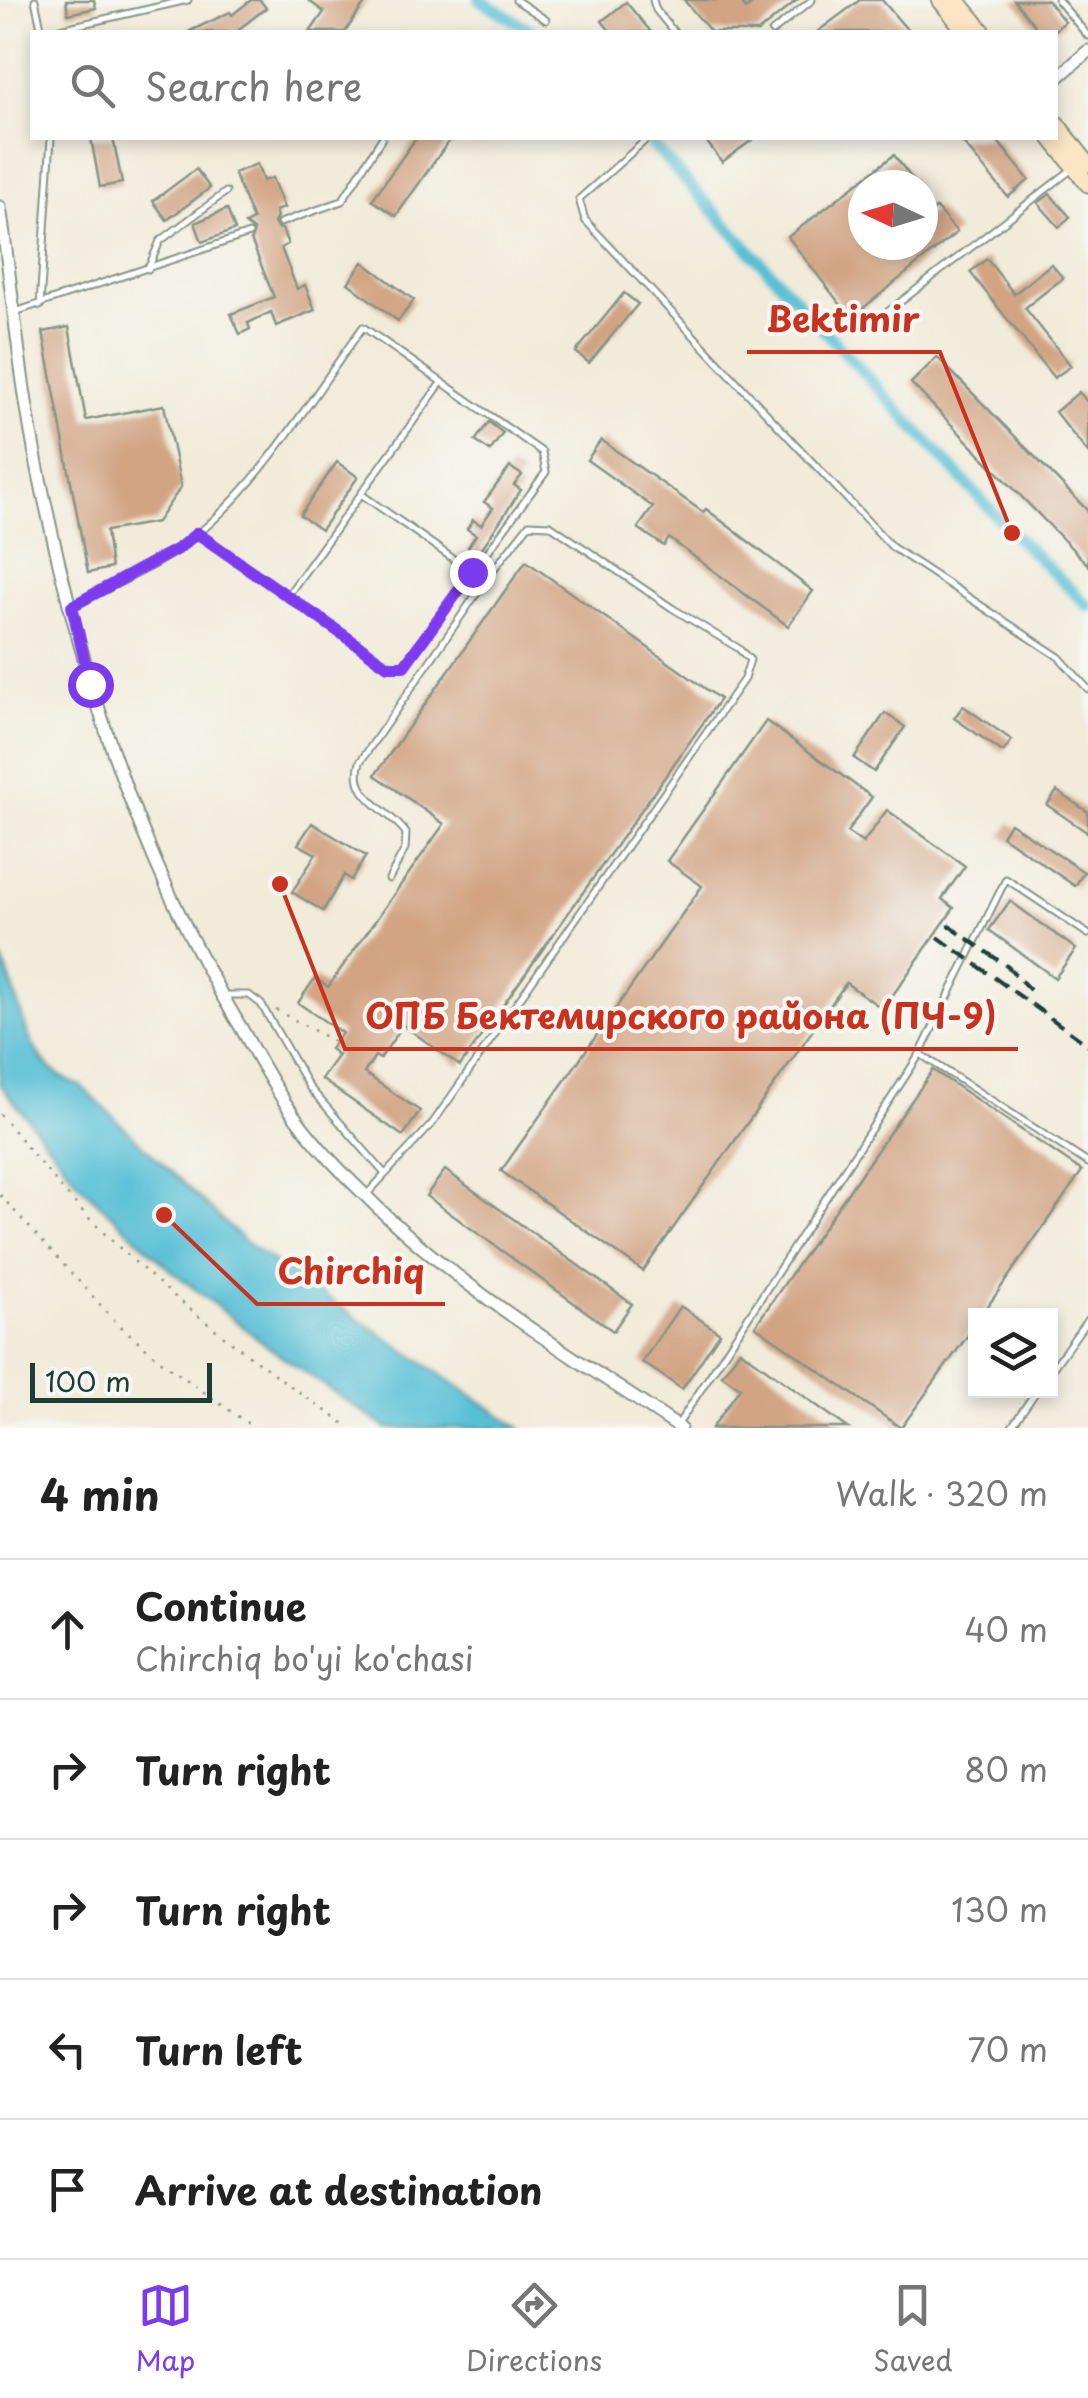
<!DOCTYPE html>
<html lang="en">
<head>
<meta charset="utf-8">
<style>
  body { margin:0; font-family:"Playpen Sans",sans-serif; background:#f6f6f6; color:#222 }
  .controls { position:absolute; right:30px; bottom:30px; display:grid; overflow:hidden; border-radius:0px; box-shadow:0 5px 15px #0003 }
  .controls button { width:90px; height:90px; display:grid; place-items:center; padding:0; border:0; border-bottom:2px solid #e0e0e0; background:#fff; color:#222; font:50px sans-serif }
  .compass { position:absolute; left:848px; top:170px; width:90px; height:90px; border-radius:50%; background:#fff; box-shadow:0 5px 15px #0003; rotate:274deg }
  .scale { position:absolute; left:30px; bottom:25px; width:182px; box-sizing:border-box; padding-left:10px; border:5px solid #1f3d34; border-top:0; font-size:28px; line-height:35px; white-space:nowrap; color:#1f3d34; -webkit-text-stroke:8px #f6f6f2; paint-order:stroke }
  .stop { position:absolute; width:30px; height:30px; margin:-22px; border:8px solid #7c3aed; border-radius:50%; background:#fff }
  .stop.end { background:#7c3aed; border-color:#fff; box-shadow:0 2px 10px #0008 }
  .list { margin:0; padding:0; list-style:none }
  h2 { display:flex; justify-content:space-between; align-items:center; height:130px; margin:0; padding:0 40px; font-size:42px }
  h2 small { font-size:32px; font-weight:400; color:#767676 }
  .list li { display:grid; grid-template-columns:65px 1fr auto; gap:30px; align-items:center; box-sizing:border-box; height:140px; padding:0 40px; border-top:2px solid #e0e0e0 }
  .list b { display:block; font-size:38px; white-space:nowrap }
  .list p { margin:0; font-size:32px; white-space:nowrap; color:#767676 }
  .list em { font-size:32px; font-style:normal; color:#767676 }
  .icon { flex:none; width:55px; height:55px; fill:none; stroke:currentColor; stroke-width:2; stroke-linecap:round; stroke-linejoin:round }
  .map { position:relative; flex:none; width:1088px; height:1428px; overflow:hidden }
  .search { position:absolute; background:#fff; box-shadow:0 5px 15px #0003; left:30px; right:30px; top:30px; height:110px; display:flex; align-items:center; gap:25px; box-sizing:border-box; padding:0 35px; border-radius:0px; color:#767676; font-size:38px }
  .sheet { height:830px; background:#fff }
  nav { display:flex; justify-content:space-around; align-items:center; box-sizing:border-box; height:140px; border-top:2px solid #e0e0e0; background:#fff; font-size:28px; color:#767676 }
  nav a { display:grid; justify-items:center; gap:5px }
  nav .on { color:#7c3aed }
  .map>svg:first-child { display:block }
</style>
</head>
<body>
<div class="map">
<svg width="1088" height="1428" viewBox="0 0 1088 1428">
  <rect width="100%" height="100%" fill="#f6f6f2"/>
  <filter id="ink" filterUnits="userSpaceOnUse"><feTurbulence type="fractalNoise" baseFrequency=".01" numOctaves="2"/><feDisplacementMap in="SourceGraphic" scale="20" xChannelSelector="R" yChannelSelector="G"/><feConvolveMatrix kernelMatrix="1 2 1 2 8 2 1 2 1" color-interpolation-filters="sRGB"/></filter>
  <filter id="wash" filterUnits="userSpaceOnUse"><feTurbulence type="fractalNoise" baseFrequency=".0048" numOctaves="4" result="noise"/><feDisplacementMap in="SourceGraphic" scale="40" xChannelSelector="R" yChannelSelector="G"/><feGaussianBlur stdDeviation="2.25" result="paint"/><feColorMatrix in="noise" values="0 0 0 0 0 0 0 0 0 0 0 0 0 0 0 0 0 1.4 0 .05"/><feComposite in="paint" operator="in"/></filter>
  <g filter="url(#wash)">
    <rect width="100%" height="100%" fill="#f1ebd9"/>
    <path fill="#59c0d6" stroke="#3c7e85" stroke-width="2.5" d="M0 956C27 1006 18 1064 81 1086L246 1243 520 1428H386L270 1348 171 1270 82 1187 0 1084Z"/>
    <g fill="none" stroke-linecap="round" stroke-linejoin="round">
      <g stroke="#59c0d6" stroke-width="12">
        <path d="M480 0 534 32"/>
        <path d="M646 138 1012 533 1088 606"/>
      </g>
    </g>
    <g id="blocks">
      <g fill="#d2a484">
        <path d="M66 0H94L96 8 68 14Z"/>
        <path d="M251 0H260L266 8 239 29 241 32H188L230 12 232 15Z"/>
        <path d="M308 0H367L345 32H310L324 12Z"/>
        <path d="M684 0H739L746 9 756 0H797L758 32H711Z"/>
        <path d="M860 0H882L909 32H817Z"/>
        <path d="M1014 0H1047L1065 22 1052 32H1040Z"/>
        <path d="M626 2 651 32H611L602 21Z"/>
        <path d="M91 138H113L122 183 100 187Z"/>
        <path d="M416 138H451L396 216 372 200Z"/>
        <path d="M704 138H755L722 162Z"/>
        <path d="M959 138H995L1029 180 1008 197Z"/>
        <path d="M894 155 917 185H863V245H923V219L936 208 957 232 851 318 788 237Z"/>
        <path d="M257 164 263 181 272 178 284 208 275 211 277 217 274 223 277 228 282 229 288 244 281 248 297 289 305 285 315 310 276 326 271 312 248 323 250 329 240 334 231 314 274 297 251 240 254 231 245 224 253 220 234 173Z"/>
        <path d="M196 169 210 188 167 220 153 201Z"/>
        <path d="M1050 194 1070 217 1059 227 1038 203Z"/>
        <path d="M227 209 235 230 202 242 195 223Z"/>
        <path d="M987 259 1014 294 1051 264 1063 278 1025 308 1071 366 1054 378 970 272Z"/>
        <path d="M363 262 414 300 398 321 348 283Z"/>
        <path d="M624 293 638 304 589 363 576 352Z"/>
        <path d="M69 327 86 420 164 405 181 487 157 522 106 531 111 568 88 573 43 332Z"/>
        <path d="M937 357 1088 511V565L911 383Z"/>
        <path d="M1079 392 1088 403V453L1055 412Z"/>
        <path d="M489 422 503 433 490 451 475 441Z"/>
        <path d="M601 440 703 512 706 509 813 591 788 626 669 538 664 546 638 528 653 507 587 460Z"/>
        <path d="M337 462 358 477 321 530 300 515Z"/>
        <path d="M510 467 522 475 514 485 521 490 478 554 468 547 476 535 467 529 473 520 481 525 493 508 484 502Z"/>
        <path d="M526 561 720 699 460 1066 403 1025 380 1059 375 1056 364 1073 420 1111 403 1136 321 1079 338 1055 330 1049 342 1033 298 1003 315 978 328 987 444 824 375 775Z"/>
        <path d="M963 706 1012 740 1003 752 954 718Z"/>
        <path d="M885 713 905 727 874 772 854 758Z"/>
        <path d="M766 721 872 797 847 832 863 843 887 810 965 866 942 899 954 908 883 1009 846 983 643 1271 501 1171 702 886 667 861Z"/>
        <path d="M1057 791 1088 812V833L1047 805Z"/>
        <path d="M312 823 366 856 351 880 344 875 323 911 292 892 316 854 298 844Z"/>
        <path d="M1010 823 1084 872 1075 886 1002 836Z"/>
        <path d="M1010 901 1076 949 1055 978 989 930Z"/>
        <path d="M933 1070 1082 1171 981 1316H976V1324L901 1428 755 1326Z"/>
        <path d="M445 1170 632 1304 613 1331 426 1196Z"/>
        <path d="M680 1306 720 1333 682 1389 642 1362Z"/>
        <path d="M740 1350 848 1428H712L740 1388 722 1375Z"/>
      </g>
    </g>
  </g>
  <g filter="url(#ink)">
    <use href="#blocks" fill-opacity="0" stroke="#889486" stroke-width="2.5"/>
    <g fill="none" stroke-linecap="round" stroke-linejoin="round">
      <defs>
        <g id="lane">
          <path d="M35 0 42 32"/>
          <path d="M516 0 546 20"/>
          <path d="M653 0 656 10 674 32"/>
          <path d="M1058 0 1088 36"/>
          <path d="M47 32 188 0"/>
          <path d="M772 32 812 0"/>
          <path d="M648 138 579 199 585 220 892 547 1059 657 1088 689"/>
          <path d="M280 223 342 201 382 138"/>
          <path d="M148 269 160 241 226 192"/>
          <path d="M40 306 51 138"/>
          <path d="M15 312 249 234"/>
          <path d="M868 327 1071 170"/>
          <path d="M361 494 472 572"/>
          <path d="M288 595 441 383"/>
          <path d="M72 607C107 587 148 571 181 547 257 492 308 402 363 327L542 452 546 472 404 666H388L197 533"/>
          <path d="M224 995H249L261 1004 309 1087 385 1174"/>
          <path d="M920 1054 1088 1163"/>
          <path d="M367 1194 432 1124 744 679 750 660 738 648 672 608 550 525 529 524 493 570 360 762C349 798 388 808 406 833L405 849 389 879"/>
          <path d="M1050 1372 1088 1319"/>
          <path d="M677 1426 920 1054 1006 879 1088 934"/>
          <path d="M1011 1428 1037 1390"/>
        </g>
        <g id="street">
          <path d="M1056 79 1088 51"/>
          <path d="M0 207C13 294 20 383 38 469 79 668 134 851 240 1026 255 1052 269 1079 286 1104 308 1137 337 1168 365 1195 456 1287 573 1356 680 1428"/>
        </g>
        <g id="secondary">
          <path d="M940 0 966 32"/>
          <path d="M957 0 983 32"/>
          <path d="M1056 123 1088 164"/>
          <path d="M1051 138 1088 184"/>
        </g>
      </defs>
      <use href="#lane" stroke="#889486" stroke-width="9"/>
      <use href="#street" stroke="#889486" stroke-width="15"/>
      <use href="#secondary" stroke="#889486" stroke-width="19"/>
      <g stroke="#889486" stroke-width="2.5" stroke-dasharray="2.5 8" stroke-linecap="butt">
        <path d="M276 1010 335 1042"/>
        <path d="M0 1114C32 1153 64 1194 100 1229 176 1304 263 1367 350 1428"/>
        <path d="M0 1195 117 1323 165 1364 254 1428"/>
      </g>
      <use href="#lane" stroke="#fff" stroke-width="5"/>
      <use href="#street" stroke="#fff" stroke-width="11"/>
      <use href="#secondary" stroke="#fce5c4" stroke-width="15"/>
      <g stroke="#1f3d34" stroke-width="4" stroke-dasharray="15 8" stroke-linecap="butt">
        <path d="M948 925 1008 967 1030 990"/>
        <path d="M938 937 1088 1045"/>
      </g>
    </g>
  </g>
  <g fill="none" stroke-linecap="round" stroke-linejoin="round" filter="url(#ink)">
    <path stroke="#7c3aed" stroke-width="12" d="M90 684 72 606 179 548 197 533 388 666H404L472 572"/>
  </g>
  <path fill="none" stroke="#c8321e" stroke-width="4" d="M1012 533L940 352H747M280 884L345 1049H1018M164 1215L257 1304H445"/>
  <g fill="#c8321e" stroke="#f6f6f2" stroke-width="4">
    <circle cx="1012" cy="533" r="10"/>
    <circle cx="280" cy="884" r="10"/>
    <circle cx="164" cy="1215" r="10"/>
  </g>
  <g font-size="35" text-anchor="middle" font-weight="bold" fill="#c8321e" stroke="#f6f6f2" stroke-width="8" stroke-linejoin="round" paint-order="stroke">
    <text x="843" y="332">Bektimir</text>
    <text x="681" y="1029">ОПБ Бектемирского района (ПЧ-9)</text>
    <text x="351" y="1284">Chirchiq</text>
  </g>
</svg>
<div class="controls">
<button><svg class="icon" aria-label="layers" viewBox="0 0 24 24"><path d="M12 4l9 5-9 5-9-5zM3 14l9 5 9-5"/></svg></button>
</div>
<svg class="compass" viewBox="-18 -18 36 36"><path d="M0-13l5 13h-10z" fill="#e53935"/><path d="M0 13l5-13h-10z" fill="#767676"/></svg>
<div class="scale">100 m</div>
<div class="stop" style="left:90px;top:684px"></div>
<div class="stop end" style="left:472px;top:572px"></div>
<div class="search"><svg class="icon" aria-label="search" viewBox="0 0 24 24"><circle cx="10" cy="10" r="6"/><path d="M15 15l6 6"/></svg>Search here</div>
</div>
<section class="sheet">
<h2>4 min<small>Walk · 320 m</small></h2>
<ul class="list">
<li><svg class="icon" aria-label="ahead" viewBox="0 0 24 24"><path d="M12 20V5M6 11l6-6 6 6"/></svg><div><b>Continue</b><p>Chirchiq bo'yi ko'chasi</p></div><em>40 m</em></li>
<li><svg class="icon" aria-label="right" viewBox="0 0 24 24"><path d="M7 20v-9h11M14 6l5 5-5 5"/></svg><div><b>Turn right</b></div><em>80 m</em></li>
<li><svg class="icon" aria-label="right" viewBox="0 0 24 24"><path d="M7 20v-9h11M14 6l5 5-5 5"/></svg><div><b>Turn right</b></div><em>130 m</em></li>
<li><svg class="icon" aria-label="left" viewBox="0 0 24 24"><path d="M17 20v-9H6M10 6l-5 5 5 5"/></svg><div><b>Turn left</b></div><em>70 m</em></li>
<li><svg class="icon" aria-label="arrive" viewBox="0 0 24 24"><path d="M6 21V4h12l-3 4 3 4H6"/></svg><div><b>Arrive at destination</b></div></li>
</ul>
</section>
<nav>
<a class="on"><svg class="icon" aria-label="map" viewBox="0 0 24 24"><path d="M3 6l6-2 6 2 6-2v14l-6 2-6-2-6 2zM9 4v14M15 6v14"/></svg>Map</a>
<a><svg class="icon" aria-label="directions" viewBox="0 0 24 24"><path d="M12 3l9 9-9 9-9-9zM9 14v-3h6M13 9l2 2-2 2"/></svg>Directions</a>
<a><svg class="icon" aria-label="saved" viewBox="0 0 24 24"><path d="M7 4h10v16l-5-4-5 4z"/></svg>Saved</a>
</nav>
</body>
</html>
